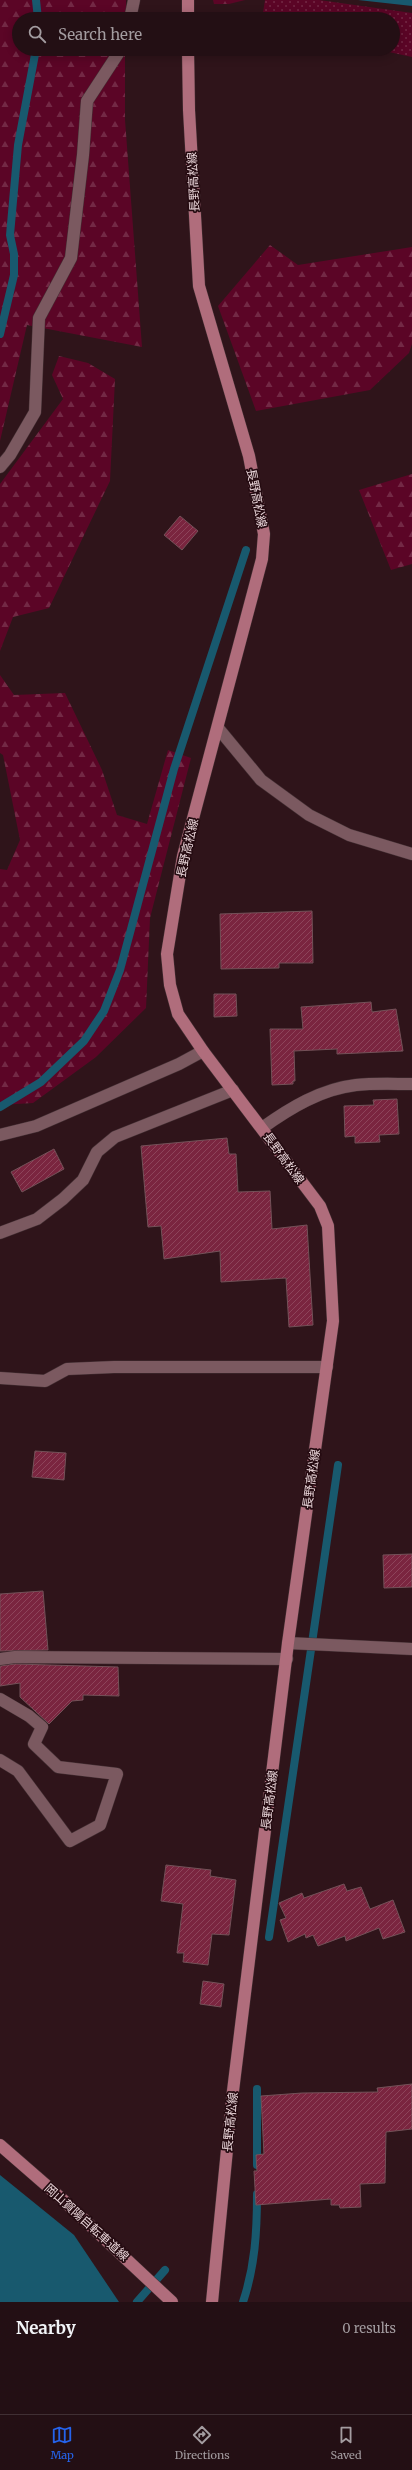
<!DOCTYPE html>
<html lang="en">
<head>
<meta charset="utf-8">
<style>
  body { margin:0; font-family:Merriweather,"Noto Sans JP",serif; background:#2f1d22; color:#f1f3f6 }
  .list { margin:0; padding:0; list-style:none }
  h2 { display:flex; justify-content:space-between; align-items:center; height:52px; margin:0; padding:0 16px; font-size:17px }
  h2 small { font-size:13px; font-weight:400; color:#a39ca0 }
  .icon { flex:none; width:22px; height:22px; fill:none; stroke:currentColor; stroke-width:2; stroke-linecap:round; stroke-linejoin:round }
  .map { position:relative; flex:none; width:412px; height:2302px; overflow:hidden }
  .search { position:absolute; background:#230f14; box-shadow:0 2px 10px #0003; left:12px; right:12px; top:12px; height:44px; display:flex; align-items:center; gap:10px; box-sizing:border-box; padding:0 14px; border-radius:22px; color:#a39ca0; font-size:15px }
  .sheet { height:112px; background:#230f14 }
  nav { display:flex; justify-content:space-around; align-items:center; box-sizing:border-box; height:56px; border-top:1px solid #402f34; background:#230f14; font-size:11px; color:#a39ca0 }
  nav a { display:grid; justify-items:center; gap:2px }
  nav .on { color:#2563eb }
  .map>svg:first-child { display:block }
</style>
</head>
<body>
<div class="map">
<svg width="412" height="2302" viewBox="0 0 412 2302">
  <defs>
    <pattern id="grass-dots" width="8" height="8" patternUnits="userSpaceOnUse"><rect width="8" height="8" fill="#5b0526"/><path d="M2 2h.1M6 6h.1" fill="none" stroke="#732945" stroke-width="1.8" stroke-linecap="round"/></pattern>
    <pattern id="forest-firs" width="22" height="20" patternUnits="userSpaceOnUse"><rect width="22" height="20" fill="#5b0526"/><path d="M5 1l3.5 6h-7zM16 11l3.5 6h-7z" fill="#732945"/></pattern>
    <pattern id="building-hatch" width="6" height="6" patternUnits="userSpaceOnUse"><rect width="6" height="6" fill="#7a253f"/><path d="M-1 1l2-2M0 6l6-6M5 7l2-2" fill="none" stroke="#8d445a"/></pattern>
  </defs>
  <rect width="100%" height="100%" fill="#2f141a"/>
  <path fill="url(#grass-dots)" d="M265 0H319L412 13V57L375 49H393V19H262Z"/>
  <g fill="url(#forest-firs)">
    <path d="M0 0H126V19H19V49H125V120L142 347 27 325 0 441Z"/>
    <path d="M213 0H245L229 4H214Z"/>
    <path d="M270 245 298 265 412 247V344L409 353 370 390 256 411 218 306Z"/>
    <path d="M59 356 88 363 115 379 110 481 49 608 13 617 0 651V484L63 399 52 375Z"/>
    <path d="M412 474V564L391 570 359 490Z"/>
    <path d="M0 675 14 695 65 693 102 770 117 815 147 824 168 750 191 758 150 918 146 1008 96 1057 33 1103 0 1105V869L7 870 20 840 3 755 0 753Z"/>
  </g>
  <g fill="#18596e">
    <path d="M358 0H412V6Z"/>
    <path d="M0 2175 74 2235 119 2302H0Z"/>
  </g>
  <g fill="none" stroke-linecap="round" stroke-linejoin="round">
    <g stroke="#18596e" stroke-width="8">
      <path d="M36 0 38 19"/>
      <path d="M0 334 14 275V254L10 235 18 145 36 49"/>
      <path d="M0 1107 41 1082 84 1041 104 1011 120 970 174 769 246 550"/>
      <path d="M269 1937 338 1465"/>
      <path d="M257 2089V2165"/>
      <path d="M137 2302 165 2270"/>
      <path d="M243 2302C255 2266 257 2232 257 2194"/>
    </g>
  </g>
  <g fill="url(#building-hatch)" stroke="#735158">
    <path d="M180 516 198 531 182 550 164 535Z"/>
    <path d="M312 911 313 963H279V968L221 969 220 914Z"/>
    <path d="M214 994H236L237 1016 214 1017Z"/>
    <path d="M371 1002 372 1012 396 1009 403 1051 337 1054V1049L294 1051 295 1081H293V1084L272 1085 270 1029H303L301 1007Z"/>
    <path d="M397 1099 399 1134 379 1135 380 1142 355 1143V1136L345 1137 344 1106 374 1105 373 1100Z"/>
    <path d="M227 1138 229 1154H236L238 1192 270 1191 272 1229 307 1225 313 1325 289 1327 286 1278 221 1282 220 1251 164 1259 161 1226 148 1227 141 1146Z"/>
    <path d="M54 1149 64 1169 22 1192 11 1172Z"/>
    <path d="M35 1451 66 1453 64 1480 32 1477Z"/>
    <path d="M412 1554V1587L384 1588 383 1555Z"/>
    <path d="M43 1591 48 1650 0 1651V1594Z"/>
    <path d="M15 1664 118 1667 119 1696 83 1695V1700L72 1701 49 1724 20 1697V1683L0 1686V1666Z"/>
    <path d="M166 1865 211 1870 210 1876 236 1880 229 1935 212 1934 208 1965 183 1962 184 1953H177L183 1904 161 1901Z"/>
    <path d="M344 1884 347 1891 361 1887 370 1909 393 1900 405 1932 383 1939 379 1928 346 1941 345 1936 318 1946 313 1935 306 1938 305 1934 288 1942 280 1920 286 1918 279 1903 302 1893 304 1898Z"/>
    <path d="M203 1981 224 1984 221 2007 200 2004Z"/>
    <path d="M412 2084V2129L386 2132 385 2183 360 2184 361 2207 340 2208 339 2205H331V2199L256 2205 254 2171H257L256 2155 264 2154 261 2096 302 2093 378 2092 377 2088Z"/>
  </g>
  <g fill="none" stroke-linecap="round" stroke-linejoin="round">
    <defs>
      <g id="minor">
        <path d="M130 19 134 0"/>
        <path d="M0 467 10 455 35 412 39 318 71 258 83 155 87 101 121 49"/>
        <path d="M218 728 261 780 309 815 349 835 412 854"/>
        <path d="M262 1128C290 1108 321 1089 356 1085 374 1083 394 1084 412 1084"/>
        <path d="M0 1135 36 1126 179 1064 203 1051"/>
        <path d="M0 1233 37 1219 63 1199 83 1180 97 1152 115 1137 233 1090"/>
        <path d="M0 1378 45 1381 67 1369 114 1367H327"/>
        <path d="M288 1643 412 1649"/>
        <path d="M0 1659 15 1657 287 1659"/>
        <path d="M0 1699 29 1716 42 1727 34 1744 58 1767 117 1774 100 1825 70 1841 18 1771 0 1760"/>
      </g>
      <g id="major">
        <path d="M188 0V19"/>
        <path d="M188 49 189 110 199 286 249 456 264 534 262 559 183 856 167 954 170 985 178 1014 203 1051 320 1206 328 1226 333 1321 288 1643 232 2099 212 2302"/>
        <path d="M0 2145 62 2199 172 2302"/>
      </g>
    </defs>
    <use href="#minor" stroke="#443034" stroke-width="13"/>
    <use href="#major" stroke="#443034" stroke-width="13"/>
    <use href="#minor" stroke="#7b5960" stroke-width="12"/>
    <use href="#major" stroke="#b06d7c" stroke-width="12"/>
  </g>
  <g text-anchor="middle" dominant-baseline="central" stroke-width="3.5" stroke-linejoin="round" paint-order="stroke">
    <g font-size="12" fill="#e9d5d9" stroke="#250b11">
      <text transform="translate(193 182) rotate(-93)">長野高松線</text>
      <text transform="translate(257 498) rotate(79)">長野高松線</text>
      <text transform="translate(187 848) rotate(-77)">長野高松線</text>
      <text transform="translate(284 1158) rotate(54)">長野高松線</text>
      <text transform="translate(311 1479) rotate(-82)">長野高松線</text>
      <text transform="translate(269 1800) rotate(-83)">長野高松線</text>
      <text transform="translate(230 2122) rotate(-84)">長野高松線</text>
      <text transform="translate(87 2222) rotate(42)">岡山賀陽自転車道線</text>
    </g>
  </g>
</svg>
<div class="search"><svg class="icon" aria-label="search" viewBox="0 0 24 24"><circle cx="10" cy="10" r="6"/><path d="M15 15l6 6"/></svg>Search here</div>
</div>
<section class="sheet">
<h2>Nearby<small>0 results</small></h2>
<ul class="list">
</ul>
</section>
<nav>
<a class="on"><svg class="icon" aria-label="map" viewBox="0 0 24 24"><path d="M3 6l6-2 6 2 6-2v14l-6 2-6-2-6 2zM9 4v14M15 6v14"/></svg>Map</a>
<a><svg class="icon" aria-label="directions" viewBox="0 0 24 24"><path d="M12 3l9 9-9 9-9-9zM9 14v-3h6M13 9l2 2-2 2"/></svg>Directions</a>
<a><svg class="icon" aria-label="saved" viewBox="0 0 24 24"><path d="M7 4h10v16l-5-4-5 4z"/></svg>Saved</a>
</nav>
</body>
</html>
